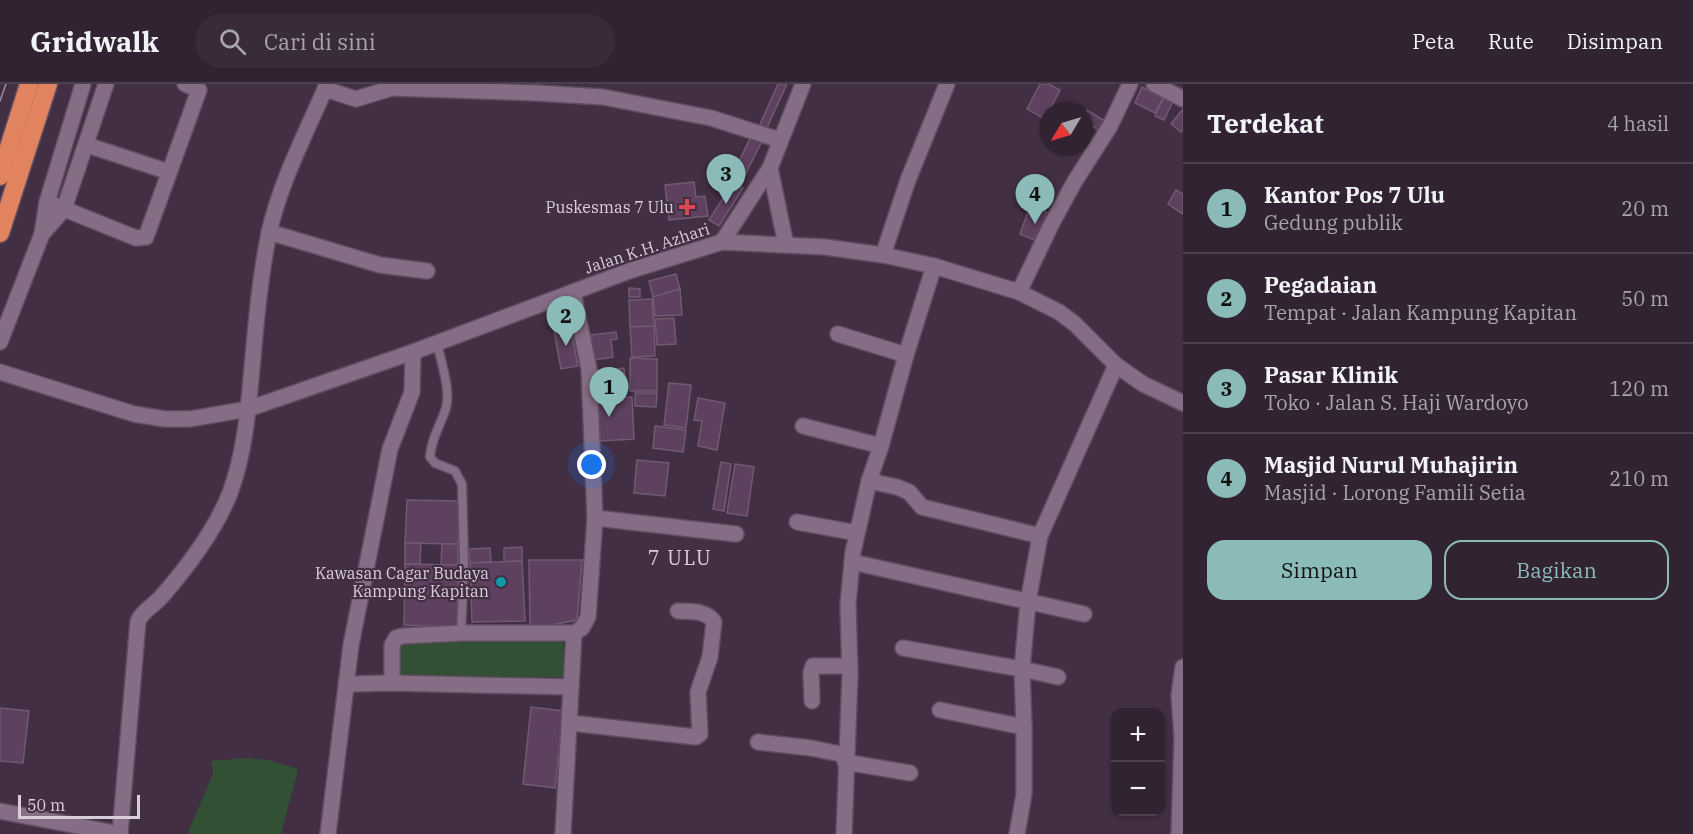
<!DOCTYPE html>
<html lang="id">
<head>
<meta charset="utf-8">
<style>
  body { margin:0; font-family:"IBM Plex Serif",serif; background:#3a2b3b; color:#f1f3f6 }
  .controls { position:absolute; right:18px; bottom:18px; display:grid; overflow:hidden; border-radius:12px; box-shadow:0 2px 4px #0004 }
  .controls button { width:54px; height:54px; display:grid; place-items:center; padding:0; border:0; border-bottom:2px solid #4d404e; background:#322333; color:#f1f3f6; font:30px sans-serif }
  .compass { position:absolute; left:1039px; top:18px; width:54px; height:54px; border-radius:50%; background:#322333; box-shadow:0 2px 4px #0004; rotate:232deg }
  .scale { position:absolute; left:18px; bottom:15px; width:122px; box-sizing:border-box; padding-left:6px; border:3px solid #dacdda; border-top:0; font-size:16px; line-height:21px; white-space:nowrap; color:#dacdda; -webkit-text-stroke:4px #432f44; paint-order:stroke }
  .you { position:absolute; left:592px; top:381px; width:21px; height:21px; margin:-15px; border:4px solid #fff; border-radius:50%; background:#1a73e8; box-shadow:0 0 0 9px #1a73e833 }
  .badge { display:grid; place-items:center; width:39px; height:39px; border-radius:50%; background:#8bbbb9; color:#111; font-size:20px; font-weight:700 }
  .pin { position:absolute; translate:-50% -50px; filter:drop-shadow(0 2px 3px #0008) }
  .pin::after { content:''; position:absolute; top:32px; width:21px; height:18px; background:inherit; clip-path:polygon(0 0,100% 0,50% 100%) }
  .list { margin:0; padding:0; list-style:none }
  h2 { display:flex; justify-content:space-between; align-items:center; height:78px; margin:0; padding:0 24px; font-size:26px }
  h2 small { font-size:20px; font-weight:400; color:#a8a4ac }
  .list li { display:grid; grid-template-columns:39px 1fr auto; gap:18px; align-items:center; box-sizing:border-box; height:90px; padding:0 24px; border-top:2px solid #4d404e }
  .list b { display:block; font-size:22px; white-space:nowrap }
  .list p { margin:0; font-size:20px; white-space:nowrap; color:#a8a4ac }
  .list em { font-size:20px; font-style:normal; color:#a8a4ac }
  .actions { display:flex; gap:12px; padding:18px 24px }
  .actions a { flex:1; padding:14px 0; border:2px solid #8bbbb9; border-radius:18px; text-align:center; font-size:21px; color:#8bbbb9 }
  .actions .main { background:#8bbbb9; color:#111 }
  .icon { flex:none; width:33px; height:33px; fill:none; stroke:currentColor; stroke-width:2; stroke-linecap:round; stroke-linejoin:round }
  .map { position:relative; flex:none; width:1183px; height:750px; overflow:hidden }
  header { display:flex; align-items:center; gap:36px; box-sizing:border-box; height:84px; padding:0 30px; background:#322333; border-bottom:2px solid #4d404e }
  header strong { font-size:28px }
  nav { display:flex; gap:33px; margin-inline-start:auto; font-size:21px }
  .search { width:420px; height:54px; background:#3a2b3b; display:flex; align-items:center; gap:15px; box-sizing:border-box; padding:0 21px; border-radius:33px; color:#a8a4ac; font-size:22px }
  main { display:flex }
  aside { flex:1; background:#322333 }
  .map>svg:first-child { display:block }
</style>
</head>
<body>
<header>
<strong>Gridwalk</strong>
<div class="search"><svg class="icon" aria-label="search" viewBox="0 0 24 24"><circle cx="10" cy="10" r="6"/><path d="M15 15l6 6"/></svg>Cari di sini</div>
<nav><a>Peta</a><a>Rute</a><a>Disimpan</a></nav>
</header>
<main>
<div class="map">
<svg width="1183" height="750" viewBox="0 0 1183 750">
  <rect width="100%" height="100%" fill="#432f44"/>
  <g fill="#325033">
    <path d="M563 554 564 593 401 592V559Z"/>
    <path d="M246 674 269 676 298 685 281 750H193L188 748 213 690 211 677Z"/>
  </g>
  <g fill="#5e415e" stroke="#715a71" stroke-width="1.5">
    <path d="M778 0H787L764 50 757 47Z"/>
    <path d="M1040 0H1049L1060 6 1045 35 1027 25Z"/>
    <path d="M1142 3 1163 14 1155 29 1135 19Z"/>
    <path d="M1164 13 1173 17 1164 36 1155 32Z"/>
    <path d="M1183 25V46L1181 48 1171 40Z"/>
    <path d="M1087 26 1108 39 1102 48 1084 37V32Z"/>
    <path d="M752 50 763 55 743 95 733 90Z"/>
    <path d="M694 98 696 113 705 112 708 132 669 136 665 101Z"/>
    <path d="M733 98 743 104 719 142 709 136Z"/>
    <path d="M1176 106 1183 110V130L1168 120Z"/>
    <path d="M1030 122 1050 130 1039 158 1020 150Z"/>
    <path d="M676 190 680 205 653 213 649 197Z"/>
    <path d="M629 204 640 205V213H629Z"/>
    <path d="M680 205 682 231 655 232 653 213Z"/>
    <path d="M652 215 654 242 630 243 629 216Z"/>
    <path d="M674 234 676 260 657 261 655 235Z"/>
    <path d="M570 240 578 282 561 285 553 242Z"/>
    <path d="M654 242 655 272 632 273 630 243Z"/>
    <path d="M616 248 617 255 611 256 613 273 594 276 591 251Z"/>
    <path d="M630 274 657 275V307H630Z"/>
    <path d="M624 284 625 300 603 303 601 287Z"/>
    <path d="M669 299 691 301 686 344 664 341Z"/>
    <path d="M635 309H657L656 323 635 322Z"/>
    <path d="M632 313 634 355 600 357 597 315Z"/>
    <path d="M698 314 725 319 717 366 698 362 702 337 694 336Z"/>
    <path d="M655 342 686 346 683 368 653 364Z"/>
    <path d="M637 376 669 379 665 412 634 409Z"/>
    <path d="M721 378 731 380 724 427 713 425Z"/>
    <path d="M735 380 754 383 747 432 727 429Z"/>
    <path d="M407 416 459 417 458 460 405 459Z"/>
    <path d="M405 459H421L420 480H405Z"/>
    <path d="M442 460H458V481H441Z"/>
    <path d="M522 463V477L504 478V464Z"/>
    <path d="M490 464 491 478 470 479 469 465Z"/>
    <path d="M529 476H582L577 536 530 545Z"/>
    <path d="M522 477 525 537 472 538 470 479Z"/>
    <path d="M405 480 458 481 457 543 404 541Z"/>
    <path d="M531 623 563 627 555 704 523 700Z"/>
    <path d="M0 624 29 627 23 679 0 677Z"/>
  </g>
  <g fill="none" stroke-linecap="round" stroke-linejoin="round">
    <defs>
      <path id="lane" d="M437 259C441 278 451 306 446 324 441 340 431 355 430 373L435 379 455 387 462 400 464 478 461 549"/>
      <g id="street">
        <path d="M327 0 325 5 356 15 392 4 536 9 603 13 711 34 780 56"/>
        <path d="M1154 0 1183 15"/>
        <path d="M87 61 169 88"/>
        <path d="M770 84 786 161"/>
        <path d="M47 118 136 154 146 153 199 6 185 0"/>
        <path d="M269 148 380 181 427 187"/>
        <path d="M42 150 64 125 106 0"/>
        <path d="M722 158 770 84 803 0"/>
        <path d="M883 171 908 96 947 0"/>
        <path d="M1019 208 1052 139 1075 97 1110 42 1130 0"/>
        <path d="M838 250 906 271"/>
        <path d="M803 342 881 362"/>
        <path d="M869 397 897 403 909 408 922 423 1040 452"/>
        <path d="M595 434 736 450"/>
        <path d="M797 438 857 449"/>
        <path d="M852 478 1084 530"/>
        <path d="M903 564 1022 585 1058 593"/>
        <path d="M392 599V561L396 554 403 552 461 549H574L582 544 588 533 595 434 589 285 573 208"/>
        <path d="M346 600 392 599 571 603"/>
        <path d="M812 617 811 588 813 582H849"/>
        <path d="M940 626 1024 643 1022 585 1028 518 1040 452 1116 281"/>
        <path d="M571 639 696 653 700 650 698 608 710 573 714 538C707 526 690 528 678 527"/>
        <path d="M758 658 811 664 845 671"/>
        <path d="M845 678 910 689"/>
        <path d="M0 727 120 750"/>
        <path d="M120 750 138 537C143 526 155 521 163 511 189 481 215 447 230 409 245 368 248 327 252 284 256 239 260 193 269 149 280 99 305 51 325 5"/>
        <path d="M328 750 351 561 390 365 412 308 413 268"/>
        <path d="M563 750 574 549"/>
        <path d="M844 750 850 591 848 520 853 468 869 397 881 362 906 271 934 182"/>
        <path d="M1017 750 1024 710V643"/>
        <path d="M1179 750 1182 654 1179 611 1183 583"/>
      </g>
      <g id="secondary">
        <path d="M0 258 42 150 47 118 83 0"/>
        <path d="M0 288 134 330 165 335H190L248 325 413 268 629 187 722 158 825 163 883 171 934 182 1019 208 1059 228 1075 240 1116 281 1143 300 1183 319"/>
      </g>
      <g id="highway">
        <path d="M0 92 29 0"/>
        <path d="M0 149 48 0"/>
      </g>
    </defs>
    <use href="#lane" stroke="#5e4d5f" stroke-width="11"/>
    <use href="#street" stroke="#5e4d5f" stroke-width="18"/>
    <use href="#secondary" stroke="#5e4d5f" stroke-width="18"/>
    <use href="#highway" stroke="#5e4d5f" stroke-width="21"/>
    <use href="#lane" stroke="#856d85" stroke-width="8"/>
    <use href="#street" stroke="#856d85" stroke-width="15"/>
    <use href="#secondary" stroke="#856d85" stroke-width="15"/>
    <use href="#highway" stroke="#e1835f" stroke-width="18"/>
    <path stroke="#9c8c9c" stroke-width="1.5" d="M0 17 6 0"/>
  </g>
  <path fill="#e0444e" stroke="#432f44" stroke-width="2" d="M684 114h6v6h6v6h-6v6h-6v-6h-6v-6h6z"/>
  <circle fill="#0f9aa8" stroke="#432f44" stroke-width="2" cx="501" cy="498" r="6"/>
  <g text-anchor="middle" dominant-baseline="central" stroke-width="4.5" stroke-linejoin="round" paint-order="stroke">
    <g font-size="16" fill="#dacdda" stroke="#432f44" text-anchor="end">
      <text x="674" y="123">Puskesmas 7 Ulu</text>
      <text x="489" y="489">Kawasan Cagar Budaya<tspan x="489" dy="18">Kampung Kapitan</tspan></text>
    </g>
    <g font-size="16" fill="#dacdda" stroke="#432f44">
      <text transform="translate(647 164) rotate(-18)">Jalan K.H. Azhari</text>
    </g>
    <g font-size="20" letter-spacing="1.5" fill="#dacdda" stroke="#432f44">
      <text x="680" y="473">7 ULU</text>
    </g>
  </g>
</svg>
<div class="controls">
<button>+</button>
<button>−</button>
</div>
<svg class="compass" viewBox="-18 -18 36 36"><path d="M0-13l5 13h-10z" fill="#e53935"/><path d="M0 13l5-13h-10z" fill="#a8a4ac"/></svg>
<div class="scale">50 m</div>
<div class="you"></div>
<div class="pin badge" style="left:609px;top:333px">1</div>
<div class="pin badge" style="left:566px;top:262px">2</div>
<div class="pin badge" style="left:726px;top:120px">3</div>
<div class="pin badge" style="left:1035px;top:140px">4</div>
</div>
<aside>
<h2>Terdekat<small>4 hasil</small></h2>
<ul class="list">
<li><span class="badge">1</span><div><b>Kantor Pos 7 Ulu</b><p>Gedung publik</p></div><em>20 m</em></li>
<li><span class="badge">2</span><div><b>Pegadaian</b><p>Tempat · Jalan Kampung Kapitan</p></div><em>50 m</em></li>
<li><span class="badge">3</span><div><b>Pasar Klinik</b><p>Toko · Jalan S. Haji Wardoyo</p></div><em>120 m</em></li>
<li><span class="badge">4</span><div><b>Masjid Nurul Muhajirin</b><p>Masjid · Lorong Famili Setia</p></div><em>210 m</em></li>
</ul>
<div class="actions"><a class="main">Simpan</a><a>Bagikan</a></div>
</aside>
</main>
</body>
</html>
